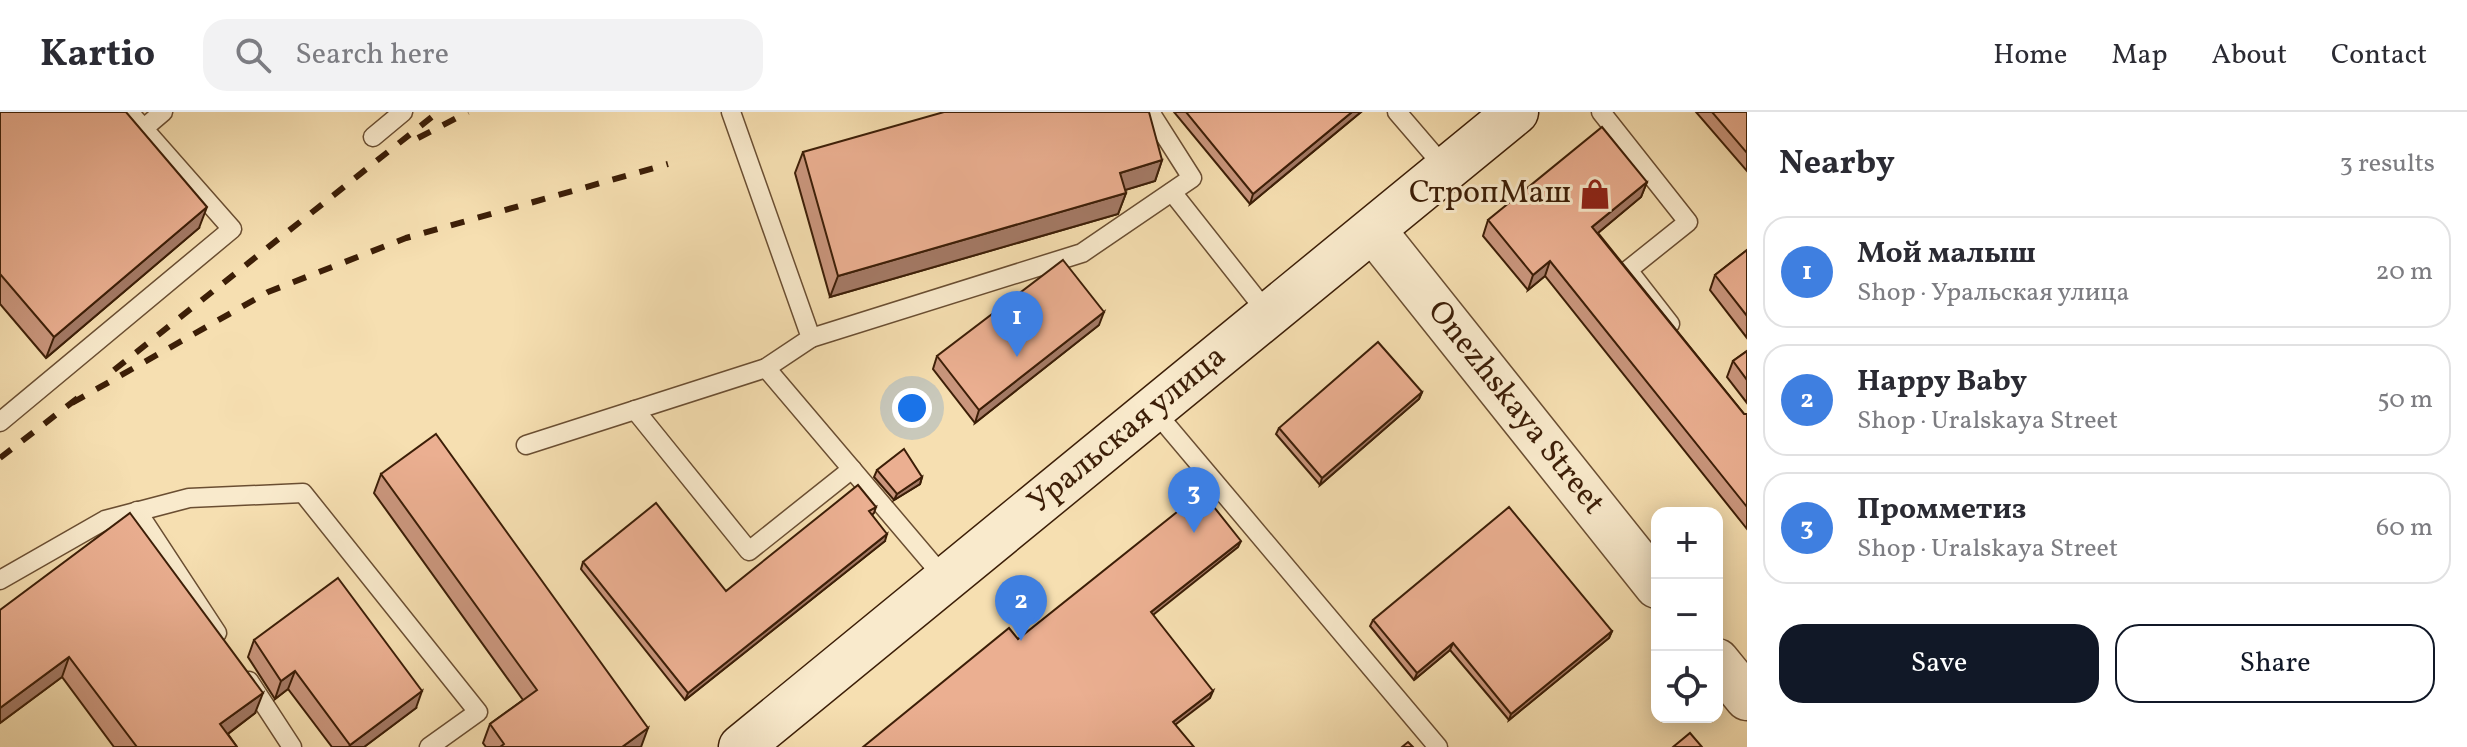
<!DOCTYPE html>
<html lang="en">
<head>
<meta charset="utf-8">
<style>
  body { margin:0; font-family:Vollkorn,serif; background:#f2f2f3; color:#2b2b33 }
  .controls { position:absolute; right:24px; bottom:24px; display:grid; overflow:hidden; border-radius:16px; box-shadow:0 4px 20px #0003 }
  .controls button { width:72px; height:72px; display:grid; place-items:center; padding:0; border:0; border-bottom:2px solid #e1e1e2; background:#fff; color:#2b2b33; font:40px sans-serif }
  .you { position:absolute; left:912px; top:296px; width:28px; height:28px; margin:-20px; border:6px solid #fff; border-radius:50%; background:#1a73e8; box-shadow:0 0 0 12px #1a73e833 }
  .badge { display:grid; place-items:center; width:52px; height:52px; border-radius:50%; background:#111827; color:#fff; font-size:26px; font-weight:700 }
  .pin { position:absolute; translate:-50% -66px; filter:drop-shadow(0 2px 4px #0008) }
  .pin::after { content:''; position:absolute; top:42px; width:28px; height:24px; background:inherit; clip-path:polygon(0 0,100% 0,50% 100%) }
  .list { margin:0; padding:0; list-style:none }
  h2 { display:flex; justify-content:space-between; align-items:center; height:104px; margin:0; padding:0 32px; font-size:34px }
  h2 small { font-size:26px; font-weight:400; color:#7c7c81 }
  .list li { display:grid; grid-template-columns:52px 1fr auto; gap:24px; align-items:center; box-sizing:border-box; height:112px; margin:0 16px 16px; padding:0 16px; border:2px solid #e1e1e2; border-radius:24px }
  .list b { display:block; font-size:30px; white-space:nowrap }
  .list p { margin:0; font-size:26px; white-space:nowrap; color:#7c7c81 }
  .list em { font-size:26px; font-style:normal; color:#7c7c81 }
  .actions { display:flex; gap:16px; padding:24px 32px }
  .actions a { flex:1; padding:18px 0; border:2px solid #111827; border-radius:24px; text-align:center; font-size:28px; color:#111827 }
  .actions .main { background:#111827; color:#fff }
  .icon { flex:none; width:44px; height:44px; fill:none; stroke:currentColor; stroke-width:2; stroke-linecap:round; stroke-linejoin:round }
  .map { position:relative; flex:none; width:1747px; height:635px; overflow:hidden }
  header { display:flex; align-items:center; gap:48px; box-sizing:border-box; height:112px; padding:0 40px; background:#fff; border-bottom:2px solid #e1e1e2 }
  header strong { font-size:38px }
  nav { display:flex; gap:44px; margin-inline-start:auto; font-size:28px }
  .search { width:560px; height:72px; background:#f2f2f3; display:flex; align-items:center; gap:20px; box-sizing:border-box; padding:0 28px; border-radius:24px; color:#7c7c81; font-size:30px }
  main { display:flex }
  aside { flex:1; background:#fff }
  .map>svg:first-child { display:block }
</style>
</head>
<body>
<header>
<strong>Kartio</strong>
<div class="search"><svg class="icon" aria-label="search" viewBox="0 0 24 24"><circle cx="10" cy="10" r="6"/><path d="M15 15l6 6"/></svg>Search here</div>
<nav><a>Home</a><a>Map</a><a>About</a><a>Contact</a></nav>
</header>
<main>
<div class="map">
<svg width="1747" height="635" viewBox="0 0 1747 635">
  <rect width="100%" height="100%" fill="#f6dfb1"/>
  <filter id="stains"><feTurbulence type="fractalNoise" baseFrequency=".0025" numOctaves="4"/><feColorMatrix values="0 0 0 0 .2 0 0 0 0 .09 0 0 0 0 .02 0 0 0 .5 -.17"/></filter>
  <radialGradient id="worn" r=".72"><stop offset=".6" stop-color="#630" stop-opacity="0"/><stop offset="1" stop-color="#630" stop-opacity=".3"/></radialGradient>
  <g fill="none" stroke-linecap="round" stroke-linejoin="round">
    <defs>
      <g id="service">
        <path d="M1397 0 1446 57"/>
        <path d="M1601 0 1688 110 1628 158 1670 212"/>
        <path d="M143 17 163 0"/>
        <path d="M373 25 403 0"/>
        <path d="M1172 80 1269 203"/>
        <path d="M811 226 1082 141 1192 66 1150 0"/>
        <path d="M766 256 946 468"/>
        <path d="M635 298 749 439 852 357"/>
        <path d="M1158 303 1438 635"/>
        <path d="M0 310 232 117 129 0"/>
        <path d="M526 333 766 256 811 226 731 0"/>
        <path d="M137 399 217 521"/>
        <path d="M0 468 105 408 189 386 303 381 478 600 429 635"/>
        <path d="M249 569 292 635"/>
      </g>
      <g id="tertiary">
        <path id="s1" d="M1373 118 1657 474"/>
        <path d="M1717 549 1747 586"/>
      </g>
      <g id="secondary">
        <path id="s2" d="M741 635 1516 0"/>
      </g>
    </defs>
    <use href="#service" stroke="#6a4e32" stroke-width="21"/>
    <use href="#tertiary" stroke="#6a4e32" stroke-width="47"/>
    <use href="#secondary" stroke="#3c1e07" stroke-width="47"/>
    <use href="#service" stroke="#f9eacc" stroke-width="18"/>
    <use href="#tertiary" stroke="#f9eacc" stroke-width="44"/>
    <use href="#secondary" stroke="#f9eacc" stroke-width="44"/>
    <g stroke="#3c1e07" stroke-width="6" stroke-dasharray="14 14" stroke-linecap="butt">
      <path d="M418 26 468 0"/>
      <path d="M114 258 438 0"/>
      <path d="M72 291 268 180 406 126 668 52"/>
      <path d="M0 346 79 285"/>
    </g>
  </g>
  <g fill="#ca967d" stroke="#3c1e07" stroke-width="2">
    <path d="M0 0 199 116 46 246 0 192Z"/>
    <path d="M1174 0H1361L1250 92Z"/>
    <path d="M1696 0H1747V59Z"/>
    <path d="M803 40 1162 48 1155 69 1125 78 1126 81 1118 102 830 185 795 61Z"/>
    <path d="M1647 70 1641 85 1598 121 1744 302H1747V417L1545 164 1528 178 1483 124 1488 108Z"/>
    <path d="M1747 138V226L1710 178 1715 163Z"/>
    <path d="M1099 213 975 311 933 257 937 244Z"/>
    <path d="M1747 239V291L1727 265 1733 249Z"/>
    <path d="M1422 280 1419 287 1320 373 1276 322 1279 316Z"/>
    <path d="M877 358 922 365 920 372 894 388 874 365Z"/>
    <path d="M381 362 641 635H486L483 631 490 612 523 588 374 381Z"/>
    <path d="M876 395 874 401 872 403 885 429 685 588 581 457 583 450 726 479Z"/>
    <path d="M0 498 255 601 228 622 237 635H114L62 565 0 611Z"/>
    <path d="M1373 508 1612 519 1609 526 1509 608 1450 538 1414 568 1370 514Z"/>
    <path d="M254 528 416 596 364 635H332L288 577 275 587 248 545Z"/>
  </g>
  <g fill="#a47a66" stroke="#3c1e07" stroke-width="2">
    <path d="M1352 0H1361L1250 92 1253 82Z"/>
    <path d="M1162 48 1155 69 1112 82 1120 61Z"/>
    <path d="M1647 70 1641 85 1587 130 1592 115Z"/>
    <path d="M1126 81 1118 102 830 185 838 164Z"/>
    <path d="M207 95 199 116 46 246 54 225Z"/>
    <path d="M1550 149 1545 164 1528 178 1533 163Z"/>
    <path d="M1104 200 1099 213 975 311 979 298Z"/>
    <path d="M1422 280 1419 287 1320 373 1322 366Z"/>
    <path d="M922 365 920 372 894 388 897 382Z"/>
    <path d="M887 422 885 429 685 588 688 581Z"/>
    <path d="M1241 429 1238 435 1148 507 1151 500Z"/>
    <path d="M1612 519 1609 526 1509 608 1511 602Z"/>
    <path d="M1453 531 1450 538 1414 568 1417 561Z"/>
    <path d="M69 545 62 565 0 611V596Z"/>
    <path d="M295 559 288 577 275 587 281 569Z"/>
    <path d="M422 579 416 596 364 635H349L350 633Z"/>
    <path d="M1213 579 1210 586 1171 616 1173 610Z"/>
    <path d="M263 581 255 601 213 633 220 612Z"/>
    <path d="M648 616 641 635H622Z"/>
  </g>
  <g fill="#ebaf91" stroke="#3c1e07" stroke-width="2">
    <path d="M0 0H126L207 95 54 225 0 162Z"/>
    <path d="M944 0H1149L1162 48 1120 61 1126 81 838 164 803 40Z"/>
    <path d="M1186 0H1352L1253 82Z"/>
    <path d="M1712 0H1747V41Z"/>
    <path d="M1602 15 1647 70 1592 115 1744 302H1747V395L1550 149 1533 163 1488 108Z"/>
    <path d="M1747 138V204L1715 163Z"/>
    <path d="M1063 148 1104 200 979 298 937 244Z"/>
    <path d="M1378 230 1422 280 1322 366 1279 316Z"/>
    <path d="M1747 239V268L1733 249Z"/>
    <path d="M436 322 648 616 622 635H500L504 632 490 612 537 578 381 362Z"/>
    <path d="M904 337 922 365 897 382 877 358Z"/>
    <path d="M858 373 876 395 869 399 887 422 688 581 583 450 656 391 726 479Z"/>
    <path d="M1202 380 1241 429 1151 500 1213 579 1173 610 1194 635H863L1009 516 1018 527Z"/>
    <path d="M1509 395 1612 519 1511 602 1453 531 1417 561 1373 508Z"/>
    <path d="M130 401 263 581 220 612 237 635H137L69 545 0 596V498Z"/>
    <path d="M338 466 422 579 350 633 295 559 281 569 254 528Z"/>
    <path d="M1690 621 1702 635H1673Z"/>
    <path d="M1408 630 1413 635H1402Z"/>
  </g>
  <defs>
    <symbol id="shop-bare" viewBox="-9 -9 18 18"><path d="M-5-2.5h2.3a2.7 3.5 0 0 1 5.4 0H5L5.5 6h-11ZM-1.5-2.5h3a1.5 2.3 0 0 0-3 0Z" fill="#8f2418" stroke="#f9eacc" stroke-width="2.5" paint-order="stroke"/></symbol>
  </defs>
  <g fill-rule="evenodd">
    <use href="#shop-bare" x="1573" y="60" width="44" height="44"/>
  </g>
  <g text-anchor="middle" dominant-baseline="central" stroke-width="6" stroke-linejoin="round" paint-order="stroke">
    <g font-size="32" fill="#3c1e07" stroke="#f9eacc" text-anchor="end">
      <text x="1571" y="82">СтропМаш</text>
    </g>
    <g font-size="32" fill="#3c1e07" stroke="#f9eacc">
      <text stroke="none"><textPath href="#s1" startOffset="228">Onezhskaya Street</textPath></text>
      <text stroke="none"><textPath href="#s2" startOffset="500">Уральская улица</textPath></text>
    </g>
  </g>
  <rect width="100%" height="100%" filter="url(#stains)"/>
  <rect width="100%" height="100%" fill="url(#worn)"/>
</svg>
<div class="controls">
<button>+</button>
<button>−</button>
<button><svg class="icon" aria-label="locate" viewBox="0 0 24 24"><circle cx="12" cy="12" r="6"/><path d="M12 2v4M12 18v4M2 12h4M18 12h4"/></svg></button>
</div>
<div class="you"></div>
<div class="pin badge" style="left:1017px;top:245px;background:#3f7fe0">1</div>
<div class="pin badge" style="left:1021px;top:529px;background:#3f7fe0">2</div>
<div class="pin badge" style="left:1194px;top:421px;background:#3f7fe0">3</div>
</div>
<aside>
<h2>Nearby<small>3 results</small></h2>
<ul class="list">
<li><span class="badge" style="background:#3f7fe0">1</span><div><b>Мой малыш</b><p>Shop · Уральская улица</p></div><em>20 m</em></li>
<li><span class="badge" style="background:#3f7fe0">2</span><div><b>Happy Baby</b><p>Shop · Uralskaya Street</p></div><em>50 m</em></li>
<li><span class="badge" style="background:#3f7fe0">3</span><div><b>Промметиз</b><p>Shop · Uralskaya Street</p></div><em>60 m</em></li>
</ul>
<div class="actions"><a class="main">Save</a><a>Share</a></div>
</aside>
</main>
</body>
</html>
